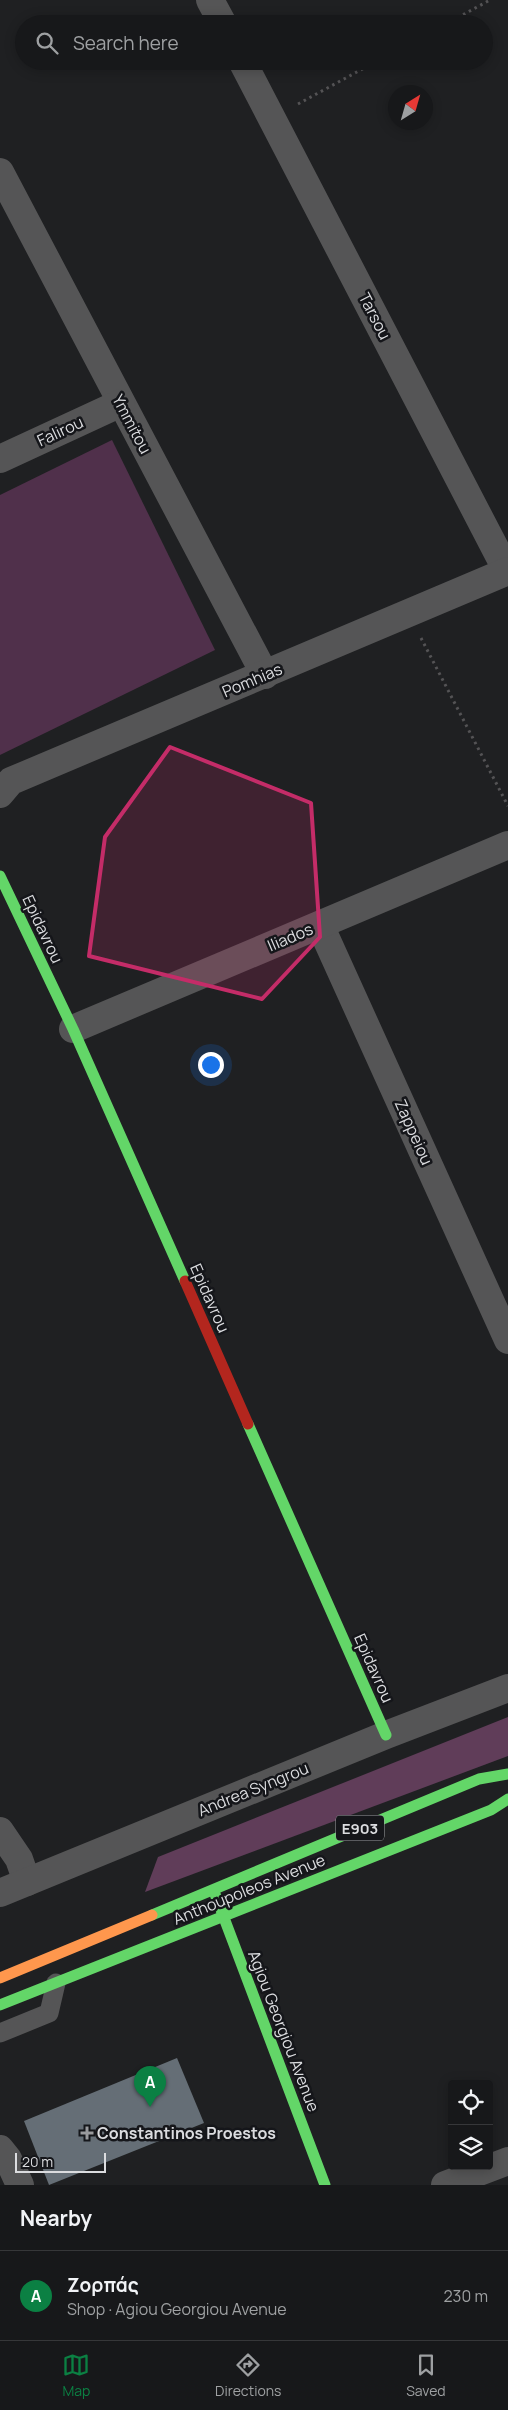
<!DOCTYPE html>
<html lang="en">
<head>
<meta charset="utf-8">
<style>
  body { margin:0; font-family:Manrope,sans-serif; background:#202123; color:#f1f3f6 }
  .controls { position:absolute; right:15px; bottom:15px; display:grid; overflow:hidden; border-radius:5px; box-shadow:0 2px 12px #0003 }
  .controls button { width:45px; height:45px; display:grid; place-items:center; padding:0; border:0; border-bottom:1px solid #363739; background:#17181a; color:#f1f3f6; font:25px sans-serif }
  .compass { position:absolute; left:388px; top:85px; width:45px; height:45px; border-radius:50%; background:#17181a; box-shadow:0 2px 12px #0003; rotate:37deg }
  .scale { position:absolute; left:15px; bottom:12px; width:91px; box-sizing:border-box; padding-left:5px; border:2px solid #dbdcdf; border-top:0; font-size:14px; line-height:18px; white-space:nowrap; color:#dbdcdf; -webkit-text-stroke:4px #15161a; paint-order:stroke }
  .you { position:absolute; left:210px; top:1064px; width:18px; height:18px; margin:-12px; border:4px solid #fff; border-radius:50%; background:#1a73e8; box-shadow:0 0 0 8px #1a73e833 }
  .badge { display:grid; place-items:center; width:32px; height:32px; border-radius:50%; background:#0b8043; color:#fff; font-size:16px; font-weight:700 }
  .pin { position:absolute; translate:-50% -41px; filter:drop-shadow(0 1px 2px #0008) }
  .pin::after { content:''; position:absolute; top:26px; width:18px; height:15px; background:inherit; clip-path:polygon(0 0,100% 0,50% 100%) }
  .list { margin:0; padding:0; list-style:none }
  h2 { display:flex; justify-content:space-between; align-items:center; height:65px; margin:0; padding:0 20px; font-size:21px }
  h2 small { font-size:16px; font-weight:400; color:#9ea0a2 }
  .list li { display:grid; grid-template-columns:32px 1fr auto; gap:15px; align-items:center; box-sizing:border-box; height:90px; padding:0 20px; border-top:1px solid #363739 }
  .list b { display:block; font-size:19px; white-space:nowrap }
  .list p { margin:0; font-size:16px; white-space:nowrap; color:#9ea0a2 }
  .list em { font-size:16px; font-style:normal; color:#9ea0a2 }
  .icon { flex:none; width:28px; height:28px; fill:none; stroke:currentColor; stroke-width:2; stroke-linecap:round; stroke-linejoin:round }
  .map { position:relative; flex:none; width:508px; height:2185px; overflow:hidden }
  .search { position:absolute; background:#17181a; box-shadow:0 2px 12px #0003; left:15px; right:15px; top:15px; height:55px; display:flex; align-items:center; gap:12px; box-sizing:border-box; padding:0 18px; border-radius:28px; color:#9ea0a2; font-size:19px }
  .sheet { height:155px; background:#17181a }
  nav { display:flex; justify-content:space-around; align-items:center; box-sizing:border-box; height:70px; border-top:1px solid #363739; background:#17181a; font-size:14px; color:#9ea0a2 }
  nav a { display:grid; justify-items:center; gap:2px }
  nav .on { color:#0b8043 }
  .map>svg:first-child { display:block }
</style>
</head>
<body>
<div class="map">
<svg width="508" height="2185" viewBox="0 0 508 2185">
  <rect width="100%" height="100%" fill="#1f2022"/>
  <path fill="#50304b" d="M112 440 215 650 0 755V495Z"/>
  <path fill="#603d59" d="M508 1717V1756L145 1892 158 1857Z"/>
  <path fill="#656e76" d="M177 2058 204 2123 49 2185 24 2121Z"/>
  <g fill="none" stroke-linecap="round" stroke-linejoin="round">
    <g stroke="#545355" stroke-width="3" stroke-dasharray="2.5 4" stroke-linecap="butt">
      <path d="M446 24 490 0"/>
      <path d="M298 104 377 61"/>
      <path d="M421 638 508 806"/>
    </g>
    <path stroke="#555556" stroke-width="19" d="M0 2033 49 2013 56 1983"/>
    <g stroke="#555556" stroke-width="28">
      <path d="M210 0 223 24"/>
      <path d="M242 61 507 571"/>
      <path d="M0 172 265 675"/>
      <path d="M0 459 121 403"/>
      <path d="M0 794 11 781 508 571"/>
      <path d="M320 925 508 1340"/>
      <path d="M73 1029 508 845"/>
      <path d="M0 1831 19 1859 27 1882"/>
      <path d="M0 1893 386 1735 508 1688"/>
      <path d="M0 2149 8 2159 20 2185"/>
      <path d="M445 2185 508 2161"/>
    </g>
    <g stroke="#63d668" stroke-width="11">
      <path d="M0 876 73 1029 185 1281"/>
      <path d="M248 1424 386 1735"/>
      <path d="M215 1894 325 2185"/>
      <path d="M152 1915 479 1779 508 1774"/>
      <path d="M0 2005 491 1810 508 1799"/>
    </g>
    <path stroke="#ff974d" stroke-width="11" d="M0 1978 152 1915"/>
    <path stroke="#b3261e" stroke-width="11" d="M185 1281 248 1424"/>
  </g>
  <path fill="#c42c68" fill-opacity="0.2" stroke="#c42c68" stroke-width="4" stroke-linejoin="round" d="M170 747 311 803 320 937 262 999 89 956 105 837Z"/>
  <path fill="#999a9d" stroke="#15161a" stroke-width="2" d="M84.5 2125.5h5v5h5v5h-5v5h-5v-5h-5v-5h5z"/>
  <g text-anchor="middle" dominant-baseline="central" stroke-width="5" stroke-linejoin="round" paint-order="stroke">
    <rect fill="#15161a" stroke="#a0a1a4" stroke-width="1" x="336" y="1815.5" width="48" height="25" rx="4"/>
    <g font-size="15" font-weight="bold" fill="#dbdcdf">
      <text x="360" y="1828">E903</text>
    </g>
    <g font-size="16" fill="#dbdcdf" stroke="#15161a">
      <text transform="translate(375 316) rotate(63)">Tarsou</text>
      <text transform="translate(132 424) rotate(62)">Ymmitou</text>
      <text transform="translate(60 431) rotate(-25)">Falirou</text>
      <text transform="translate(252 680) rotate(-23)">Pomhias</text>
      <text transform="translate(43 929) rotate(65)">Epidavrou</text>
      <text transform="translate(290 937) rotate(-23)">Iliados</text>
      <text transform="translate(414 1132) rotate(66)">Zappeiou</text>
      <text transform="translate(210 1298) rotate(66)">Epidavrou</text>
      <text transform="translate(374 1668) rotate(66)">Epidavrou</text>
      <text transform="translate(253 1789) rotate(-22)">Andrea Syngrou</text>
      <text transform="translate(249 1889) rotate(-22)">Anthoupoleos Avenue</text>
      <text transform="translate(284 2031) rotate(69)">Agiou Georgiou Avenue</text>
    </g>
    <g font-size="16" font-weight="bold" fill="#dbdcdf" stroke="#15161a" text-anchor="start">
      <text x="97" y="2133">Constantinos Proestos</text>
    </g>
  </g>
</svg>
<div class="controls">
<button><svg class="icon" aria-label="locate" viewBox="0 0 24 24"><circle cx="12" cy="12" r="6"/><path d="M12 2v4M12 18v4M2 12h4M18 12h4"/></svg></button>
<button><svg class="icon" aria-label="layers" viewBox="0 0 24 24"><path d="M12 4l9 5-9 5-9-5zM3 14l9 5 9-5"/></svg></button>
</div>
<svg class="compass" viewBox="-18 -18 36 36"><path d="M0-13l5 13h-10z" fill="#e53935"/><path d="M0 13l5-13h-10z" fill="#9ea0a2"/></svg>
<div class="scale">20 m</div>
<div class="you"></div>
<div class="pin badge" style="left:150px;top:2107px">A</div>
<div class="search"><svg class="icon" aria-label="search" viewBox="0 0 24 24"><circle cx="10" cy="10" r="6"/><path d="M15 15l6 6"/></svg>Search here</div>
</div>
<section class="sheet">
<h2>Nearby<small></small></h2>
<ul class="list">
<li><span class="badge">A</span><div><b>Ζορπάς</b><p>Shop · Agiou Georgiou Avenue</p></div><em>230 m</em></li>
</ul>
</section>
<nav>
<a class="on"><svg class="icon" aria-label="map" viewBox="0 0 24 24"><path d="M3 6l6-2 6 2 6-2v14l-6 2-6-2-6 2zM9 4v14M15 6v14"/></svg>Map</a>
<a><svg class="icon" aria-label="directions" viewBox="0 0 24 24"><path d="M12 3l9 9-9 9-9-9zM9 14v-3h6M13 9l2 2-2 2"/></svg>Directions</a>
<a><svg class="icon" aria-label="saved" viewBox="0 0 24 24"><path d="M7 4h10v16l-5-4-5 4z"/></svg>Saved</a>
</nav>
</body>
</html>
